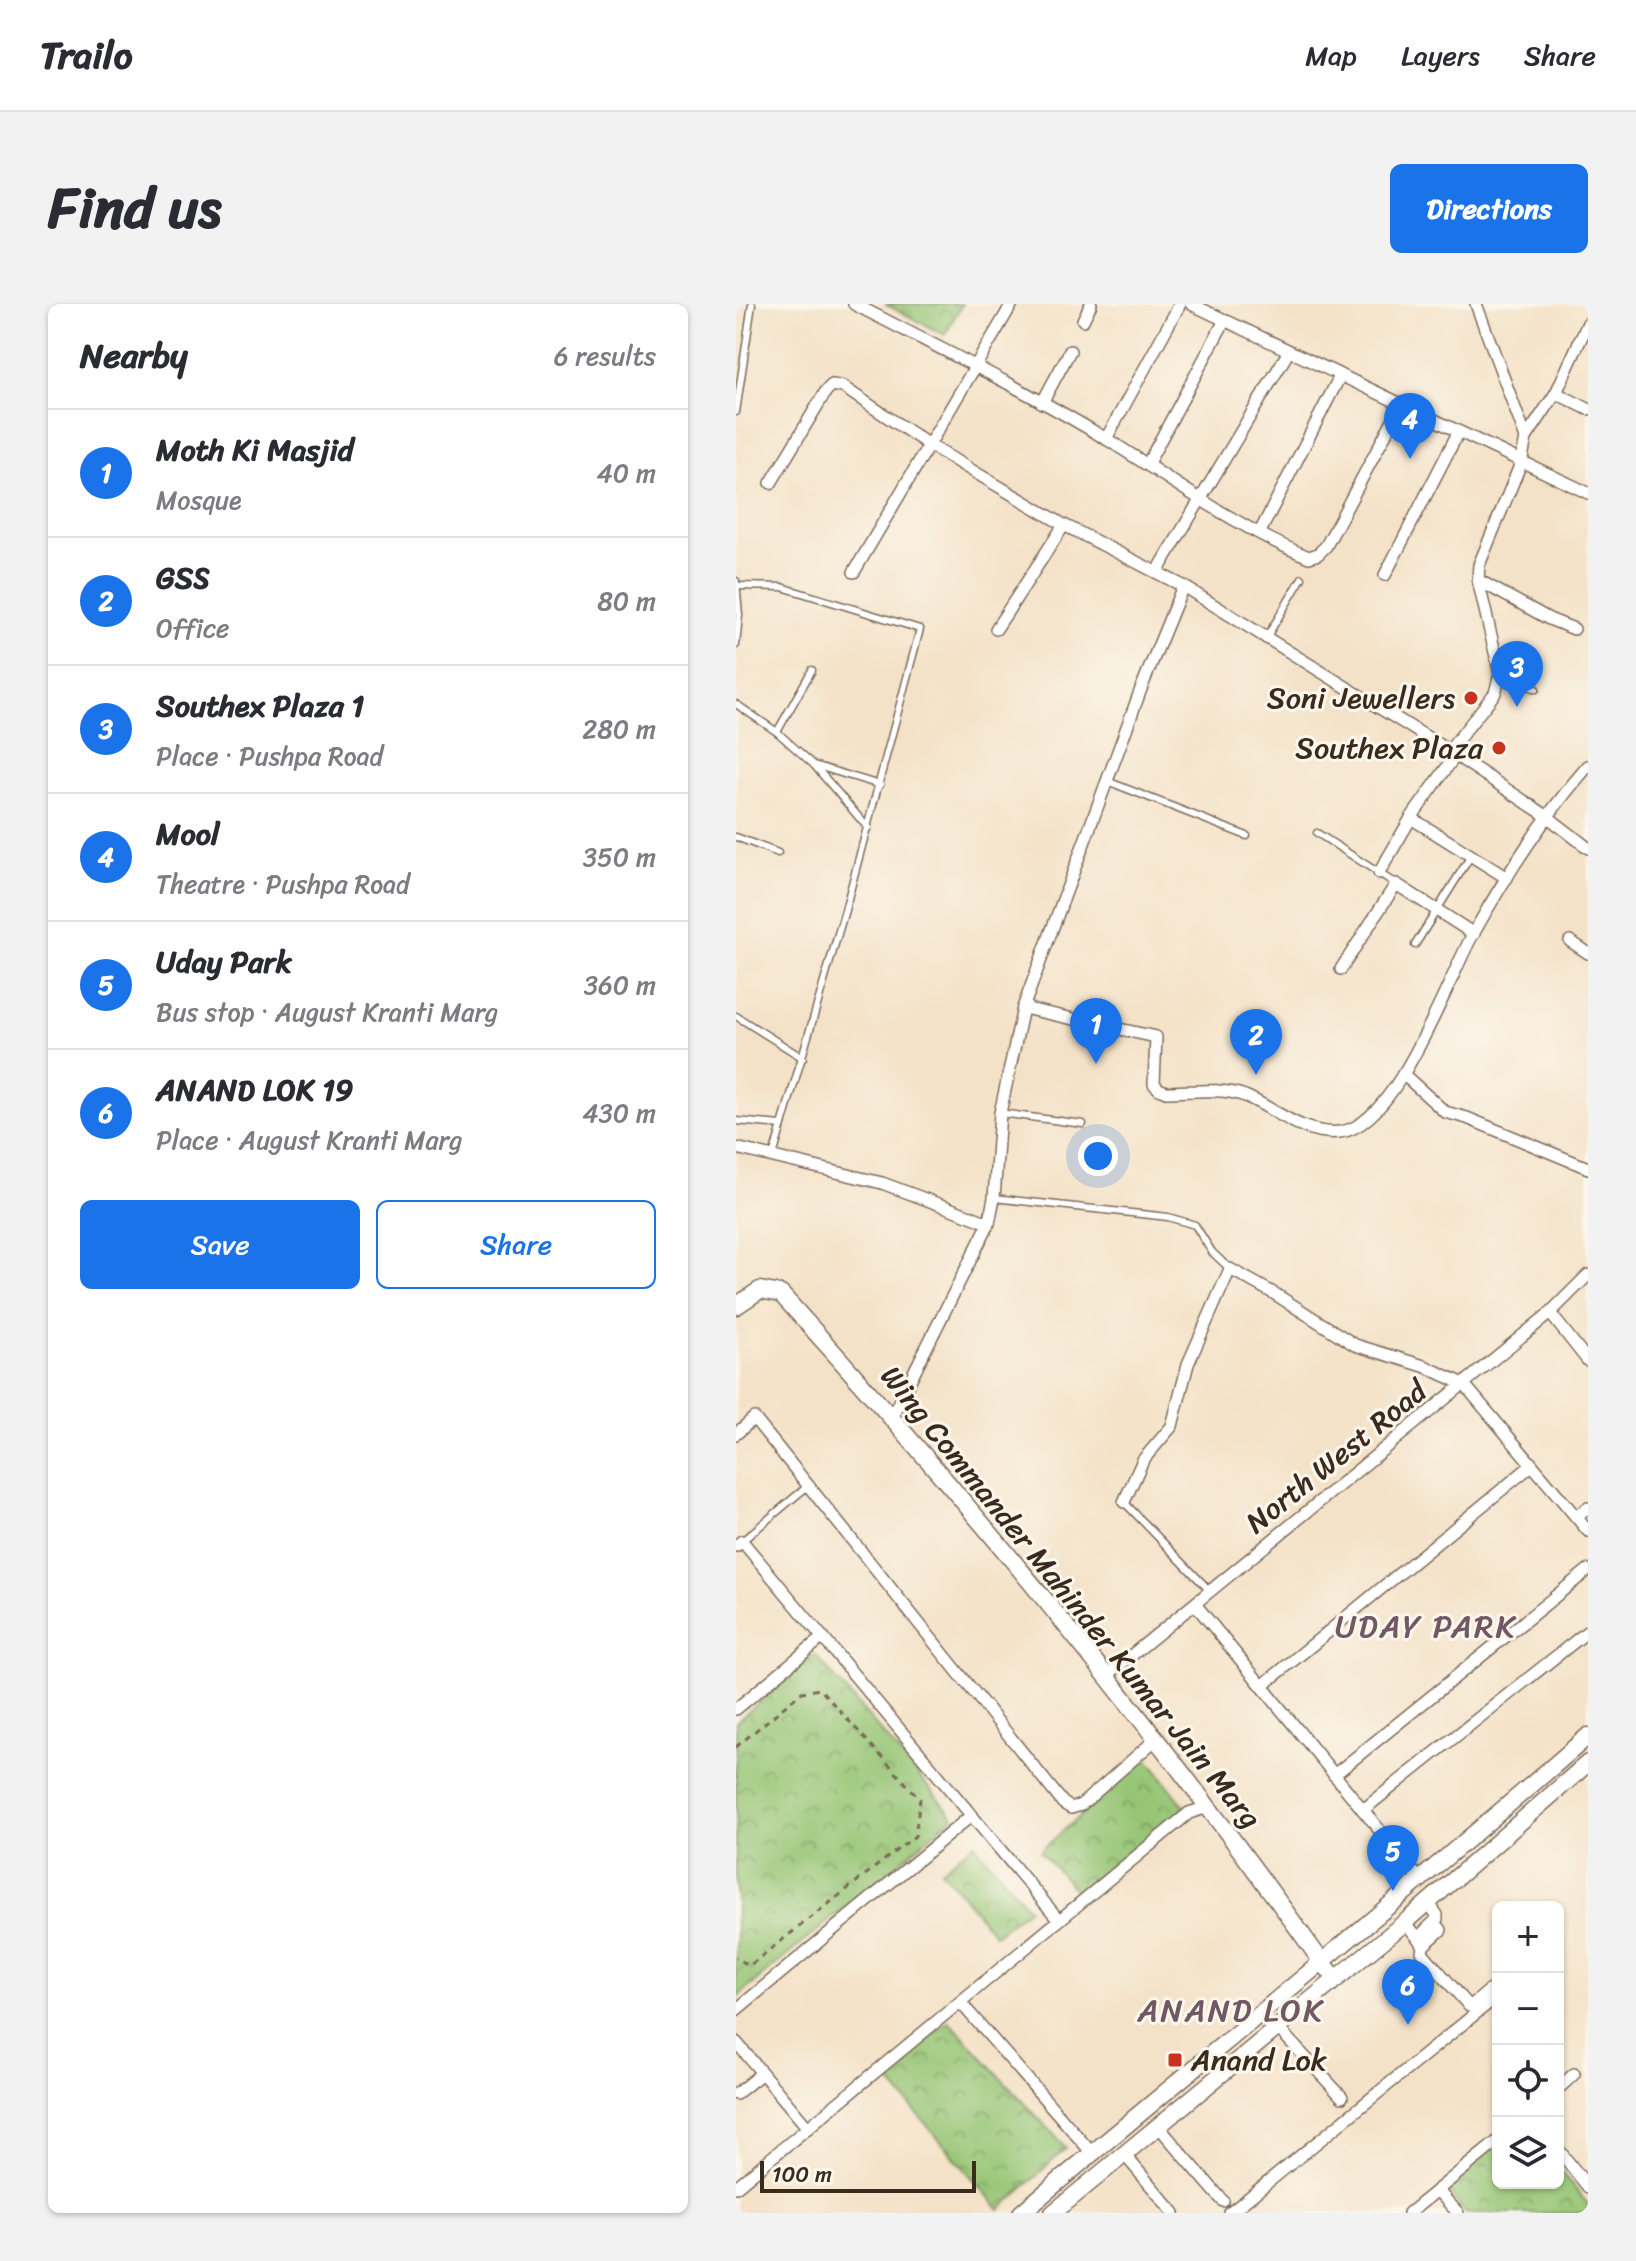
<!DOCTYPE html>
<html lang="en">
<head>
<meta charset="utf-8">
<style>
  body { margin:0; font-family:Sriracha,sans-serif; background:#f2f2f3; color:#2b2b33 }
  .controls { position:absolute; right:24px; bottom:24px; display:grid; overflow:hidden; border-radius:12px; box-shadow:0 2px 6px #0004 }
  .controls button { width:72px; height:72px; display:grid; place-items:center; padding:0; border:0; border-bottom:2px solid #e1e1e2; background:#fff; color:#2b2b33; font:40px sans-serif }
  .scale { position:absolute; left:24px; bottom:20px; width:216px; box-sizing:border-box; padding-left:8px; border:4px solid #3b2a1e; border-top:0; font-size:22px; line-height:28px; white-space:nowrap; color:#3b2a1e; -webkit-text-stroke:6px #fbf7ec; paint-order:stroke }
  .you { position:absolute; left:362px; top:852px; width:28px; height:28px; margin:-20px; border:6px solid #fff; border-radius:50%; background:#1a73e8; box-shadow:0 0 0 12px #1a73e833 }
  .badge { display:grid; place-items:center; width:52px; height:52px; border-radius:50%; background:#1a73e8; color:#fff; font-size:26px; font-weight:700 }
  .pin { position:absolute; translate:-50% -66px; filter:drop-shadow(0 2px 4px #0008) }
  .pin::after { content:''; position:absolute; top:42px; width:28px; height:24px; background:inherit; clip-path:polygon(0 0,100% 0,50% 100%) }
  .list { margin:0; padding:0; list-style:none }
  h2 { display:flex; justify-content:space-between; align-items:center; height:104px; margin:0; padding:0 32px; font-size:34px }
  h2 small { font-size:26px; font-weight:400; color:#7c7c81 }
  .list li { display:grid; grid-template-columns:52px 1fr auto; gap:24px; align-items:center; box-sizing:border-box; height:128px; padding:0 32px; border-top:2px solid #e1e1e2 }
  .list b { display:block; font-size:30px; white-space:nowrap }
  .list p { margin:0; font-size:26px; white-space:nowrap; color:#7c7c81 }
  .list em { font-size:26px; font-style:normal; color:#7c7c81 }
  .actions { display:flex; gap:16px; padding:24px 32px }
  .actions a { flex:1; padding:18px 0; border:2px solid #1a73e8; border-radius:12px; text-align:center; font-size:28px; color:#1a73e8 }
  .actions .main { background:#1a73e8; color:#fff }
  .icon { flex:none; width:44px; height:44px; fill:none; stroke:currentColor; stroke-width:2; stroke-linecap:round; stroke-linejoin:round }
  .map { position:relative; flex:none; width:852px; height:1909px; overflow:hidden; border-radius:12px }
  header { display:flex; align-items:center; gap:48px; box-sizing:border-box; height:112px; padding:0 40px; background:#fff; border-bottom:2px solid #e1e1e2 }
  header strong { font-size:38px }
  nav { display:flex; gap:44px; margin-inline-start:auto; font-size:28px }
  .intro { display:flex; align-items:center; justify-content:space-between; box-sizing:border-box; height:192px; padding:0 48px }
  h1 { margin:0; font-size:56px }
  .button { padding:20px 36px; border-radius:12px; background:#1a73e8; color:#fff; font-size:28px; font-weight:700 }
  main { display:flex; gap:48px; padding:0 48px }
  aside { flex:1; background:#fff; border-radius:12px; box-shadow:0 2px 6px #0004 }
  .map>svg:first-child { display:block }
</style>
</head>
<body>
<header>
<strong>Trailo</strong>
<nav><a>Map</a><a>Layers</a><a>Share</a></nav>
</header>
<div class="intro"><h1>Find us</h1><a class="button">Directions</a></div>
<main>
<aside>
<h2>Nearby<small>6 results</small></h2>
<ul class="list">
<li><span class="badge">1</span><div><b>Moth Ki Masjid</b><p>Mosque</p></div><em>40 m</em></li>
<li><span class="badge">2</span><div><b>GSS</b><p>Office</p></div><em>80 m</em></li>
<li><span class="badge">3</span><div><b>Southex Plaza 1</b><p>Place · Pushpa Road</p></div><em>280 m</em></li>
<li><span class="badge">4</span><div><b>Mool</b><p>Theatre · Pushpa Road</p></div><em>350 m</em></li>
<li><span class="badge">5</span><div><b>Uday Park</b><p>Bus stop · August Kranti Marg</p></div><em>360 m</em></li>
<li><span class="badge">6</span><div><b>ANAND LOK 19</b><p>Place · August Kranti Marg</p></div><em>430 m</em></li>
</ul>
<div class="actions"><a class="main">Save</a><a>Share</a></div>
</aside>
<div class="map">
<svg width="852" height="1909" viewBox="0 0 852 1909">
  <defs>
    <pattern id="park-crowns" width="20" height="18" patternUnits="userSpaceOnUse" patternTransform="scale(2)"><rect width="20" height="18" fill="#96c574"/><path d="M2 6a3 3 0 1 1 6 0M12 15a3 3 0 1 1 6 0" fill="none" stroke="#7ca05f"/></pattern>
  </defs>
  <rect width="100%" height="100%" fill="#fbf7ec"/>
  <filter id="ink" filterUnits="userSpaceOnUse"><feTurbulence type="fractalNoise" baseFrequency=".0125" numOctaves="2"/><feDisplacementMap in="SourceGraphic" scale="16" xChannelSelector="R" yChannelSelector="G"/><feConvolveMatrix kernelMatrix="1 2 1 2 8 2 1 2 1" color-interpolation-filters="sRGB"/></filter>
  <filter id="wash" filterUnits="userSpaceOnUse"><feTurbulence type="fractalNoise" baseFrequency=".006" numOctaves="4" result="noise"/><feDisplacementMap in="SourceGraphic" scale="32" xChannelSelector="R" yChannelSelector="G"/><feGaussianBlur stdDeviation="1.8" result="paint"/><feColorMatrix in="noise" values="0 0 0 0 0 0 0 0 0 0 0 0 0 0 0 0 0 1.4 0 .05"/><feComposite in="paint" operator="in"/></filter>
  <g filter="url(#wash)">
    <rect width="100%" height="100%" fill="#f4e2c8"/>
    <g fill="url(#park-crowns)" stroke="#687849" stroke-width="2">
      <path d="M149 0H226L209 31Z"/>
      <path d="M79 1351 218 1513 0 1694V1418Z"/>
      <path d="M411 1454 450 1504 343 1590 304 1547Z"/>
      <path d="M238 1539 292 1604 259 1631 205 1566Z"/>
      <path d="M213 1717 330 1844 264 1906 148 1771Z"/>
      <path d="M762 1836V1879H822V1864L852 1900V1909H729L710 1884Z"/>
    </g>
  </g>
  <g filter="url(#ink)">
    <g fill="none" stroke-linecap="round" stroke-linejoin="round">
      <defs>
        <g id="lane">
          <path d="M0 108 16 0"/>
          <path d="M0 277 3 311 0 341"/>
          <path d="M1 282 46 283 184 325 109 606 37 852"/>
          <path d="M529 336 566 274"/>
          <path d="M764 370 800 385"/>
          <path d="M0 400 41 428 78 461 132 524"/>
          <path d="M41 428 76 366"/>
          <path d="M78 461 144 481"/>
          <path d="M371 477 511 532"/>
          <path d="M581 529 660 580"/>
          <path d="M0 533 42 549"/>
          <path d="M679 641 736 550"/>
          <path d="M0 712 67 754"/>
          <path d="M264 809 347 820"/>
          <path d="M0 817 46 821"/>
          <path d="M258 894 432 913 459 921 476 948 494 965"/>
          <path d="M388 1198 474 1287"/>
          <path d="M6 1237 73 1181"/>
        </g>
        <g id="street">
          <path d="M118 0C203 44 290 86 372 136 437 176 501 224 573 253L582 250 590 242 665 101"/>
          <path d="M455 0 852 189"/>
          <path d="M740 0 790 134"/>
          <path d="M347 16 355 0"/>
          <path d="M820 89 852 105"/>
          <path d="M306 99 334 47"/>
          <path d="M370 135 444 0"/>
          <path d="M411 161 489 16"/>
          <path d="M35 179 90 87 96 81 107 83 193 141 328 221 447 282 713 447 812 513 852 544"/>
          <path d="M524 228 604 72"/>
          <path d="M118 268 276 0"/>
          <path d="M421 268 553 47"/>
          <path d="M649 271 722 129"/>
          <path d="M742 276 813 315 838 325"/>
          <path d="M260 325 328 221"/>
          <path d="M713 447 759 389 764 370 742 276 743 261 785 159 790 134 820 89 852 19"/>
          <path d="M675 514 771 574"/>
          <path d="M643 569 675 514 719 452"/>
          <path d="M834 637 852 649"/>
          <path d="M605 665 660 580 738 630"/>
          <path d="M287 704 420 733 418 780 423 785 430 788C456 788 484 783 509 792 540 805 567 832 604 828 660 822 711 678 736 632 769 573 807 513 852 462"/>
          <path d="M667 770 709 808 731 814 852 864"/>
          <path d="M0 844 146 879 253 919"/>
          <path d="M814 1009 852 1057"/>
          <path d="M156 1112 253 919 258 894 264 809 287 704 405 385 447 282"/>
          <path d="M0 1130 18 1114 327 1499 335 1504 345 1501 419 1436"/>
          <path d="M388 1198 407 1156 436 1122 452 1060 494 965 539 990 619 1041 688 1062 728 1080 852 1227"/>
          <path d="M840 1213 852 1204"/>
          <path d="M0 1242 6 1237 323 1616"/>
          <path d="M459 1300 685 1577"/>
          <path d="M369 1373 814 1009 852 971"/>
          <path d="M526 1382 796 1161"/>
          <path d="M0 1405 87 1333"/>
          <path d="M598 1471 852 1266"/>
          <path d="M627 1506 852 1327"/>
          <path d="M669 1618 682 1634 701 1615V1611L692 1598"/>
          <path d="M682 1634 687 1642 686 1648 733 1702H735L754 1686"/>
          <path d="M687 1642 705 1626 699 1618"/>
          <path d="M224 1698 356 1849"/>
          <path d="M0 1706 236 1511"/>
          <path d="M541 1723 606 1793"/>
          <path d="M0 1738 72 1824"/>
          <path d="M822 1785 838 1770"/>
          <path d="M0 1790 26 1769"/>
          <path d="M422 1822 487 1897"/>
          <path d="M822 1845 852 1883"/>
          <path d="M387 1849 438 1909"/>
          <path d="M0 1883 453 1509 472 1503"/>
          <path d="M701 1886 722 1909"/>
          <path d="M494 1909 760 1693"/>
          <path d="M673 1909 762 1837"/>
        </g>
        <g id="secondary">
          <path d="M0 1002 24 986 45 990C237 1201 420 1425 585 1657L600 1674"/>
          <path d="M285 1909C474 1750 666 1594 852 1432"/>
          <path d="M317 1909 673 1615 852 1459"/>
        </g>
      </defs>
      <use href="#lane" stroke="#7c6a5a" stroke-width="9"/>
      <use href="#street" stroke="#7c6a5a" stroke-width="14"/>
      <use href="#secondary" stroke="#7c6a5a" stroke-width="19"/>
      <path stroke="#7c6a5a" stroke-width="3" stroke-dasharray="6 6" stroke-linecap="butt" d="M0 1443 66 1388 84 1385 184 1495 179 1532 13 1662 0 1653"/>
      <use href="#lane" stroke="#fff" stroke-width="6"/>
      <use href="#street" stroke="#fff" stroke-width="11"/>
      <use href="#secondary" stroke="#fff" stroke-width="16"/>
    </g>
  </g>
  <g fill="#c8321e" stroke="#fbf7ec" stroke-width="3">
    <circle cx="735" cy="394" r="8"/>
    <circle cx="763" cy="444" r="8"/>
    <rect x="431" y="1748" width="16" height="16" rx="4"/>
  </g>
  <g text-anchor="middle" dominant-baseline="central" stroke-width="6" stroke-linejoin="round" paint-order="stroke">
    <g font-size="30" fill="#3b2a1e" stroke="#fbf7ec" text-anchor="end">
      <text x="719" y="394">Soni Jewellers</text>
      <text x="747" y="444">Southex Plaza</text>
      <text x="455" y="1756" text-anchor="start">Anand Lok</text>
    </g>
    <g font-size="30" fill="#3b2a1e" stroke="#fbf7ec">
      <text transform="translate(600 1153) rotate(-39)">North West Road</text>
      <text transform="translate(335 1293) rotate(51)">Wing Commander Mahinder Kumar Jain Marg</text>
    </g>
    <g font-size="32" letter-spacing="2" fill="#715864" stroke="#fbf7ec">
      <text x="690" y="1322">UDAY PARK</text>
      <text x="495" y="1706">ANAND LOK</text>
    </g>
  </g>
</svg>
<div class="controls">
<button>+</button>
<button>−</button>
<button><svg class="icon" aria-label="locate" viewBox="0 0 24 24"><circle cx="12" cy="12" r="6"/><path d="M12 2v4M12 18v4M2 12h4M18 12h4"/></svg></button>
<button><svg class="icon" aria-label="layers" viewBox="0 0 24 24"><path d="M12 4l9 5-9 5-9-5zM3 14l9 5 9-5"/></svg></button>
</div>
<div class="scale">100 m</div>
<div class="you"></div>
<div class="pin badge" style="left:360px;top:760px">1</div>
<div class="pin badge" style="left:520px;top:771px">2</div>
<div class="pin badge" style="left:781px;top:403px">3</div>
<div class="pin badge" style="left:674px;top:155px">4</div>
<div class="pin badge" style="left:657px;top:1587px">5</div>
<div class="pin badge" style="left:672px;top:1721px">6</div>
</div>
</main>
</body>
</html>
